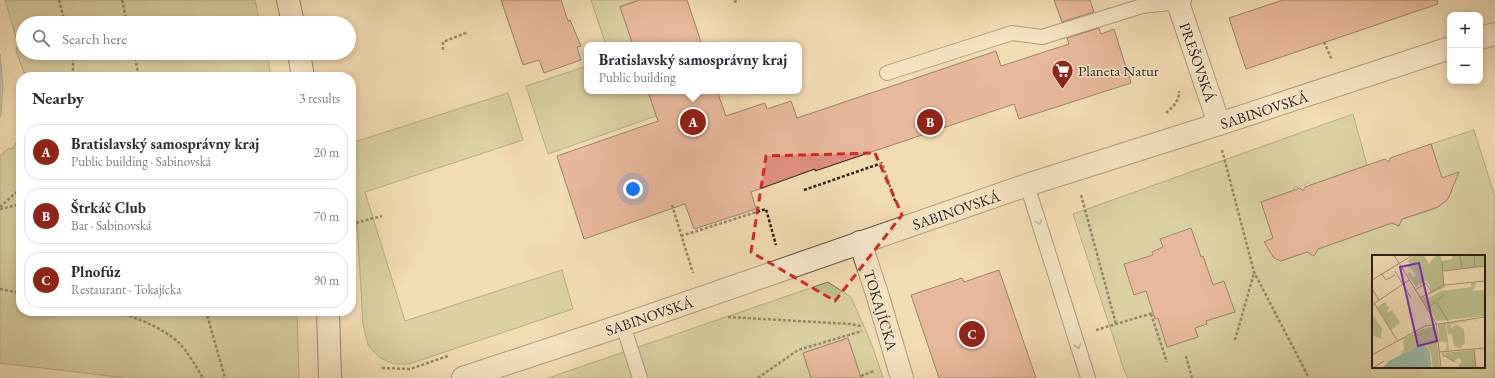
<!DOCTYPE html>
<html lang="en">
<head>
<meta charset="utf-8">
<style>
  body { margin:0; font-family:"EB Garamond",serif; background:#f2f2f3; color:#2b2b33 }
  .controls { position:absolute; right:12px; top:12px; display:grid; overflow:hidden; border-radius:8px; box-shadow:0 2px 6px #0003 }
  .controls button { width:36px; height:36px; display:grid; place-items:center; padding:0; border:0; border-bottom:1px solid #e1e1e2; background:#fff; color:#2b2b33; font:20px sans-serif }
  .you { position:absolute; left:633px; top:189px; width:14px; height:14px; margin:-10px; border:3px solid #fff; border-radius:50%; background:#1a73e8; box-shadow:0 0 0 6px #1a73e833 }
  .badge { display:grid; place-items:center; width:26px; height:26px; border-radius:50%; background:#8f2418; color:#fff; font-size:13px; font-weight:700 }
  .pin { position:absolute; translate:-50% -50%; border:2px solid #fff; box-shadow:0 1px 4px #0006 }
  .popup { position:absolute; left:584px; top:42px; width:218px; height:52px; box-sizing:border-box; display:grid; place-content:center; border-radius:8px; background:#fff; filter:drop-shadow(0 1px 3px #0005); font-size:13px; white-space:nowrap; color:#7c7c81 }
  .popup b { font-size:15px; color:#2b2b33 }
  .popup::after { content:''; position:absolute; left:50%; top:100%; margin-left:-8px; border:8px solid transparent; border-top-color:#fff }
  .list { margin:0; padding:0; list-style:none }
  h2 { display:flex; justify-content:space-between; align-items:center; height:52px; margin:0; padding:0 16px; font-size:17px }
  h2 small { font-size:13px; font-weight:400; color:#7c7c81 }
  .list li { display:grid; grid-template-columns:26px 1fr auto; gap:12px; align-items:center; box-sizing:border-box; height:56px; margin:0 8px 8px; padding:0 8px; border:1px solid #e1e1e2; border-radius:16px }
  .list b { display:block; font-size:15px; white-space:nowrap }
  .list p { margin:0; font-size:13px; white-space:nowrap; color:#7c7c81 }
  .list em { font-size:13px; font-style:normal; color:#7c7c81 }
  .icon { flex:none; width:22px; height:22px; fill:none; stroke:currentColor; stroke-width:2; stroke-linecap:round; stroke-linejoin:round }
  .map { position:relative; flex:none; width:1495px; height:378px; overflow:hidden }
  .search { position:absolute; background:#fff; box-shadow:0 2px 6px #0003; left:16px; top:16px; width:340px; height:44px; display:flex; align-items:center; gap:10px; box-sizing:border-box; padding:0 14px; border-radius:22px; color:#7c7c81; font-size:15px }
  .panel { position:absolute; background:#fff; box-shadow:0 2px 6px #0003; left:16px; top:72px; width:340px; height:244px; border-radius:16px }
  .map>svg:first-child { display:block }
</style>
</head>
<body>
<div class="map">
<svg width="1495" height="378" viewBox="0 0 1495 378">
  <defs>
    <pattern id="water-waves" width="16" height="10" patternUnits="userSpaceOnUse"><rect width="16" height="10" fill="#9bbcab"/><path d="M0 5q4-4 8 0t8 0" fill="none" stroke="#86a192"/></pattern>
  </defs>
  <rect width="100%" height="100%" fill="#f2dcb4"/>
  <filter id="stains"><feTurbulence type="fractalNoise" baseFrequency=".005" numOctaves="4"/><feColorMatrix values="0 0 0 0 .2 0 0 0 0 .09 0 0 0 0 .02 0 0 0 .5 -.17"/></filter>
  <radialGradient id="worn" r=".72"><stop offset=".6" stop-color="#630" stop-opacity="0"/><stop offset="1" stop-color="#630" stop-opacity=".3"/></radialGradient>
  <g fill="#bcc08c" stroke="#747050" fill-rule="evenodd">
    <path d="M5 0H255L260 23H23V53H267L271 77H24L25 75 16 51 18 44Z"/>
    <path d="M591 0H637L620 6 633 45H606Z"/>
    <path d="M587 66V91H648L656 116 548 154 526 86Z"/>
    <path d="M508 93 523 140 365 192 405 321 562 270 573 309 409 364H394L380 358 368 345 363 324 358 239 351 177V143Z"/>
    <path d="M1353 114 1367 165 1311 185 1307 182 1305 185 1307 190 1300 193 1298 188 1295 186 1293 191 1261 202 1273 238 1266 241C1270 251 1271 257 1281 261L1307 252 1314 255 1318 249 1392 223 1399 226 1402 219C1421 213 1453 209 1452 183L1442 178 1431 144 1474 130 1495 197V378H1128L1124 370 1073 214ZM1373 256H1484V367H1373Z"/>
    <path d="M21 136V311H297L299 378H126L0 363V156L9 148 12 149Z"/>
    <path d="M828 282 851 297 872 345 883 378H861L848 338 803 353 811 378H548Z"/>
  </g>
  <path fill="url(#water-waves)" stroke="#6e7d6f" d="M0 54 3 86 1 115 0 117Z"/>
  <g fill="#de8e80" stroke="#2b1f14">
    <path d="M501 0H561L568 21 570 20 581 46 577 47 581 60 544 73 539 60 523 65Z"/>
    <path d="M640 0H687L702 45H633L620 7Z"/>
    <path d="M1054 0H1090L1094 12 1062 22Z"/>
    <path d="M1283 0H1437L1438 4 1246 69 1229 18Z"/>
    <path d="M1099 28 1101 34 1114 29 1131 83 1019 119 1014 104 815 171V169L751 192 756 209 694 229 685 204 584 239 557 156 658 121 648 91H717L726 116 765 103 767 109 791 101 797 118 996 51 1001 66 1069 44 1067 38Z"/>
    <path d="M1431 144 1442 178 1459 172 1448 199 1438 207 1402 219 1399 226 1392 223 1318 249 1314 256 1307 252 1281 261 1274 258 1264 242 1273 238 1261 202 1300 188 1303 191 1305 187 1385 159 1389 162 1390 158Z"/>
    <path d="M1191 228 1201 257 1203 256 1213 285 1224 281 1235 312 1206 321 1207 324 1195 328 1198 337 1167 347 1158 318 1155 319 1146 291 1134 295 1124 264 1153 255 1152 252 1163 247 1160 239Z"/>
    <path d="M999 270 1036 378H939L911 295 962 278 964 282Z"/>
    <path d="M848 338 861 378H811L803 353Z"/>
  </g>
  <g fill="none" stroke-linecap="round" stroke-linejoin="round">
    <defs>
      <g id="lane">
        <path d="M887 73 1012 33 1042 37 1142 6 1178 2 1184 0"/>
        <path d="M1027 185 1088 378"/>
        <path d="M623 325 640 378"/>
      </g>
      <g id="street">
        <path d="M1177 0 1219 124"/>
        <path d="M1480 38 1495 34"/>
        <path d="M860 242 878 297 902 378"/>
        <path d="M463 378 623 325 1027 185 1219 124 1450 48"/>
      </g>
      <g id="secondary">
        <path d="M288 0 293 23"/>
        <path d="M299 53 303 77"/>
        <path d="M328 311 330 378"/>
      </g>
    </defs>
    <use href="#lane" stroke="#5d4e3c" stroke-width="16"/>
    <use href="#street" stroke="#5d4e3c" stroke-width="24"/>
    <use href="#secondary" stroke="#2b1f14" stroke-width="24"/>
    <g stroke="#2b1f14" stroke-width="2.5" stroke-dasharray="3 2" stroke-linecap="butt">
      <path d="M59 0 65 23"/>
      <path d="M122 0 127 23"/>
      <path d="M734 2 739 0"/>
      <path d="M1324 42 1332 60"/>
      <path d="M443 50V42L468 32"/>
      <path d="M71 53 73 59V77"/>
      <path d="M134 53 139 77"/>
      <path d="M1166 113C1173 107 1180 100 1179 91"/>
      <path d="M1222 150 1254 272 1309 378"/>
      <path d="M804 190 882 163 896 203"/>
      <path d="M1081 195 1116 324"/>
      <path d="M672 205 693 273"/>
      <path d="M0 207 21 188"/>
      <path d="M0 209 21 204"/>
      <path d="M351 224 382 216"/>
      <path d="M681 236 766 209 776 245"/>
      <path d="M0 289 21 293"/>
      <path d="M110 311C133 316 157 325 176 340 187 350 195 365 203 378"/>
      <path d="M206 311 225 378"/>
      <path d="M1151 314 1167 362"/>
      <path d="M728 317 850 324 861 326"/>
      <path d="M1096 330 1153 313"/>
      <path d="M1235 340 1254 273"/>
      <path d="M1186 356 1192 378"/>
      <path d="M382 368 410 369 448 356"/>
      <path d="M861 376 874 371"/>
      <path d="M758 378 798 350 862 331"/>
    </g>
    <use href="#lane" stroke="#f7e8ce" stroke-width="14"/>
    <use href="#street" stroke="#f7e8ce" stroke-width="22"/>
    <use href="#secondary" stroke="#f7e8ce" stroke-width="22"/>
  </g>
  <defs><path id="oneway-chevron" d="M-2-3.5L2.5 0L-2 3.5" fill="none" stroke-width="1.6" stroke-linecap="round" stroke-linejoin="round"/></defs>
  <g stroke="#9b8e7a">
    <use href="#oneway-chevron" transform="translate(1039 222) rotate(73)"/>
    <use href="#oneway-chevron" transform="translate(1078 346) rotate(72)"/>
  </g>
  <path d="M0 0H1495V378H0ZM875 153 902 215 835 301 751 252 766 156Z" fill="#f2dcb4" fill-opacity=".55" fill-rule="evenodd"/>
  <path fill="none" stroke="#d62828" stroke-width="3" stroke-dasharray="8 5" stroke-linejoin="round" d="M875 153 902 215 835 301 751 252 766 156Z"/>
  <defs>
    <symbol id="supermarket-pin" viewBox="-11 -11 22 30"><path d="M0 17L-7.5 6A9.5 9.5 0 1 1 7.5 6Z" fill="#8f2418" stroke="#f7e8ce"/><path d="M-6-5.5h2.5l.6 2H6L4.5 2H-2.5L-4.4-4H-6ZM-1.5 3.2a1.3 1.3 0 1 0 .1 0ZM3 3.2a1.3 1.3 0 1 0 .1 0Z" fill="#fff"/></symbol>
  </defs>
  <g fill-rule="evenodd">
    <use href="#supermarket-pin" x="1050" y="58" width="25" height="34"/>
  </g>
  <g text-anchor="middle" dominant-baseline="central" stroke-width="3" stroke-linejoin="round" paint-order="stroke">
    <g font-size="15" fill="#2b1f14" stroke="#f7e8ce">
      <text transform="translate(1198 62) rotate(71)">PREŠOVSKÁ</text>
      <text transform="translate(1264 110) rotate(-18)">SABINOVSKÁ</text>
      <text transform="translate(956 210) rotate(-19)">SABINOVSKÁ</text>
      <text transform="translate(881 310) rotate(73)">TOKAJÍCKA</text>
      <text transform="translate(649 316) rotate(-19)">SABINOVSKÁ</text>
    </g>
    <g font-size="15" fill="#2b1f14" stroke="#f7e8ce" text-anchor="start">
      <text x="1078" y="70">Planeta Natur</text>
    </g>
  </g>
  <g transform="translate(1372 255)">
    <rect width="113" height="113" fill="#f2dcb4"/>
    <path d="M43 0H52L57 9 64 0H69L70 6 81 4 80 0H113V11L71 16V33L53 42 55 44 69 36 99 32V28H104L101 36 113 35V61L65 66 50 44 60 37 57 29 53 26 44 32 35 19 38 17 41 22 44 21 39 13 35 12 38 10 36 5ZM13 47 17 53 15 56 16 58 20 55 28 68 19 75 5 52ZM0 60 10 73 9 84 0 80ZM104 65 74 70 77 95 74 96 75 88 67 86 66 69 105 65 106 67ZM84 69 92 74 93 88 88 93 82 91 80 79H76L75 70H79V74ZM63 71 68 113H61L59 97 53 88 29 99 32 94 31 84 51 74ZM102 95 104 113H86L90 105 86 103 82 106 74 101 73 98Z" fill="#bcc08c"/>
    <path d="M50 89 54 91 58 97 59 113H10L17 106Z" fill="#9bbcab"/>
    <path fill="none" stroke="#a29074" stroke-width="1" d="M22 0 64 68 69 113M88 0 90 14M102 0 103 12M70 6 72 33M23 16 39 43M72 16 113 11M10 19 14 25 23 20M0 25 41 0M73 30 113 26M0 34 7 45M43 35 54 28 59 36M48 43 73 29M2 48 25 85M65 48 76 66M0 50 37 25M55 54 72 40M102 94 104 113M67 97 113 93M71 97V100L83 107M0 100 53 71 113 62M1 113 12 106"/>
    <path fill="#7b2cbf" fill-opacity="0.15" stroke="#7b2cbf" stroke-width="2" d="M47 8 65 86 46 91 28 12Z"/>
    <rect width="113" height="113" fill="none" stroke="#2b1f14" stroke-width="2"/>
  </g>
  <rect width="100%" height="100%" filter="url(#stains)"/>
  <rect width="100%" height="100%" fill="url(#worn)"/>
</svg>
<div class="controls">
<button>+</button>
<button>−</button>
</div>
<div class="you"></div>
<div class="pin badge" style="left:693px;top:122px">A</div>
<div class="popup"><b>Bratislavský samosprávny kraj</b>Public building</div>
<div class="pin badge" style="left:930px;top:122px">B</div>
<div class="pin badge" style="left:972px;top:334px">C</div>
<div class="search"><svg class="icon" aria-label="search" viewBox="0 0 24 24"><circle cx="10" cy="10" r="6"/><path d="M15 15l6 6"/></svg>Search here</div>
<section class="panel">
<h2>Nearby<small>3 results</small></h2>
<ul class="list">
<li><span class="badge">A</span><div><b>Bratislavský samosprávny kraj</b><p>Public building · Sabinovská</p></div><em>20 m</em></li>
<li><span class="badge">B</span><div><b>Štrkáč Club</b><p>Bar · Sabinovská</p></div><em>70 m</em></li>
<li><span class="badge">C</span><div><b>Plnofúz</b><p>Restaurant · Tokajícka</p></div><em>90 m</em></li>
</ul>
</section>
</div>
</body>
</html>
